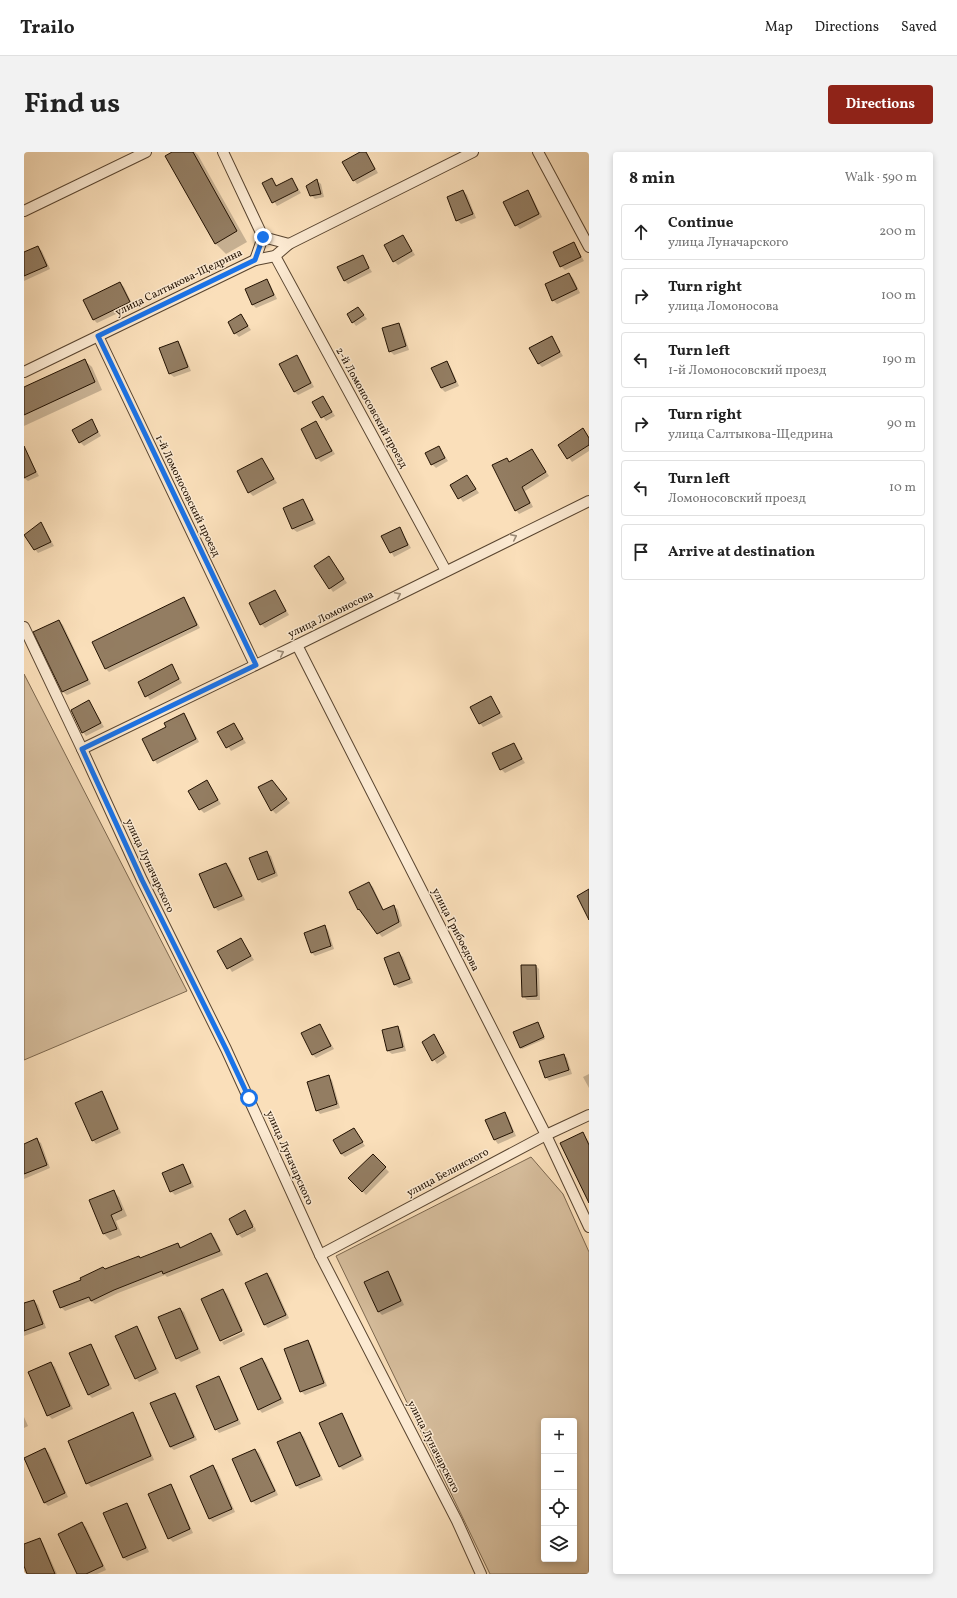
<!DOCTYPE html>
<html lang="en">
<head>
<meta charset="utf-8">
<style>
  body { margin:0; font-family:Vollkorn,serif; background:#f2f2f2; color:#222 }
  .controls { position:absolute; right:12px; bottom:12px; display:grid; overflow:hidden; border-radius:4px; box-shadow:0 2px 6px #0003 }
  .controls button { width:36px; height:36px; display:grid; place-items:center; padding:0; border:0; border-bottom:1px solid #e0e0e0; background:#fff; color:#222; font:20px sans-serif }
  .stop { position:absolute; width:12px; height:12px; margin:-9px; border:3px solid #1a73e8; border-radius:50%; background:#fff }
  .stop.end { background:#1a73e8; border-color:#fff; box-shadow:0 1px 4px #0008 }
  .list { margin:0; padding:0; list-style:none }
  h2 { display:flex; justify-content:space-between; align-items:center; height:52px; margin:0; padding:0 16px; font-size:17px }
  h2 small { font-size:13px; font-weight:400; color:#767676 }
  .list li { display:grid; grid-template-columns:26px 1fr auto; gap:12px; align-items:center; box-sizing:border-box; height:56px; margin:0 8px 8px; padding:0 8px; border:1px solid #e0e0e0; border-radius:4px }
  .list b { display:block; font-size:15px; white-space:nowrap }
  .list p { margin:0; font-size:13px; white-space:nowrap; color:#767676 }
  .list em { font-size:13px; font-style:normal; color:#767676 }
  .icon { flex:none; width:22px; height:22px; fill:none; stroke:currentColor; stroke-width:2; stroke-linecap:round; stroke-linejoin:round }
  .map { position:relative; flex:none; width:565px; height:1422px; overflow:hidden; border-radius:4px }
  header { display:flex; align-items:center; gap:24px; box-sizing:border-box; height:56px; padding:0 20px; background:#fff; border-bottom:1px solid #e0e0e0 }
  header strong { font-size:19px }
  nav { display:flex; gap:22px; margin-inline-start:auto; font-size:14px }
  .intro { display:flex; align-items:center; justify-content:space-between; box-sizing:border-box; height:96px; padding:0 24px }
  h1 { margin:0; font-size:28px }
  .button { padding:10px 18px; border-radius:4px; background:#8f2418; color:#fff; font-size:14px; font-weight:700 }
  main { display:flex; gap:24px; padding:0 24px }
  aside { flex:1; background:#fff; border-radius:4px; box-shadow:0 2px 6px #0003 }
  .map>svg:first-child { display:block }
</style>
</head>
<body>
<header>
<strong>Trailo</strong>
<nav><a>Map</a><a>Directions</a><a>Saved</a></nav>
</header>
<div class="intro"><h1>Find us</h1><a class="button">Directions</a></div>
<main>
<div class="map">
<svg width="565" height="1422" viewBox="0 0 565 1422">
  <rect width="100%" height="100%" fill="#fadfba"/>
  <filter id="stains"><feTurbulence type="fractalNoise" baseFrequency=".005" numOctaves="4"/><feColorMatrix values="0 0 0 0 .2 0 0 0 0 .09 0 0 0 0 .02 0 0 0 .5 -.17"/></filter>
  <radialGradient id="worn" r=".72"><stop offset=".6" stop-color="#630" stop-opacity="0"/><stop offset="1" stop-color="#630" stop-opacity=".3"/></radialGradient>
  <g fill="#d5bc9b" stroke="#7c674e" fill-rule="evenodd">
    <path d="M0 522 163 839 0 908Z"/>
    <path d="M507 1005 539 1042 565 1100V1422H466L312 1104ZM520 1269H550V1407H520Z"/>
  </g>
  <g fill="#0003">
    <path d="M150 0H171L174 3 223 90 202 102 191 91Z"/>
    <path d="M338 0 344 3 354 21 333 32 330 28Z"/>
    <path d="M248 27 254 35 268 27 277 41 253 54 239 32Z"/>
    <path d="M293 29 297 32 300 45 291 47 287 43Z"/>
    <path d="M439 39 443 43 452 66 437 72 433 68Z"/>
    <path d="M503 39 507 43 518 65 496 77 492 73Z"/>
    <path d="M379 84 391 103 374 113 370 109Z"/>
    <path d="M550 91 560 109 541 118 537 114Z"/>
    <path d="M14 95 18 99 26 117 0 129V102Z"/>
    <path d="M338 104 348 120 324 132 320 128Z"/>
    <path d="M545 122 549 126 556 141 533 152 529 148Z"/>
    <path d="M243 129 246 132 253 147 232 156 229 153Z"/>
    <path d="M96 131 100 135 109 154 73 171 69 167Z"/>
    <path d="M334 156 343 167 332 174 329 170Z"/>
    <path d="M217 164 227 178 215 185 211 181Z"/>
    <path d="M374 172 378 176 385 198 370 203 366 199Z"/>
    <path d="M527 185 539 204 518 215 515 212Z"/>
    <path d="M154 190 157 194 167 219 150 225 146 222 137 197Z"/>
    <path d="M273 204 276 208 290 235 274 243 270 239Z"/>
    <path d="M60 208 68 215 78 238 0 274V236Z"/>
    <path d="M422 210 426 214 435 234 421 240 417 236 409 216Z"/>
    <path d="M299 245 311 264 302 269 289 250Z"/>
    <path d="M68 268 77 284 60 294 56 290Z"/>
    <path d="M292 271 311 302 297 310 293 306Z"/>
    <path d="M559 277 565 285V299L548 310 535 293Z"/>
    <path d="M415 295 424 309 412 316 408 312Z"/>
    <path d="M508 298 525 324 501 339 509 355 495 362 492 358 483 307 486 311Z"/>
    <path d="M3 302 15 324 4 329 0 326V304Z"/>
    <path d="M238 307 253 331 229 344 225 340Z"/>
    <path d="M443 324 455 341 439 350 427 333Z"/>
    <path d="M279 348 282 352 292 372 273 380 269 377 260 357Z"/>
    <path d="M17 371 30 394 14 401 11 397Z"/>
    <path d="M376 376 387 396 370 405 359 384Z"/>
    <path d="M305 405 323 431 309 440 291 414Z"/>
    <path d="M251 439 265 463 241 476 237 472Z"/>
    <path d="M160 447 163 450 176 476 85 520 82 517 69 491Z"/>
    <path d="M35 469 39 473 67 532 43 543 39 540 11 480Z"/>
    <path d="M148 514 158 531 126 548 115 531Z"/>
    <path d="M467 545 479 565 459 575 456 571Z"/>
    <path d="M65 549 80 575 62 584 59 580Z"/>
    <path d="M160 562 163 566 175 590 133 612 119 587 144 575Z"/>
    <path d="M210 572 222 591 207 599 195 580Z"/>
    <path d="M490 592 501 611 481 621 477 617Z"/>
    <path d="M183 629 197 652 180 661 176 657Z"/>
    <path d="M248 629 266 651 252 662 248 658Z"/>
    <path d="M243 701 247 704 254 724 238 731 234 727Z"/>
    <path d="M202 712 206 716 221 748 194 759 191 755Z"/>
    <path d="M345 731 349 735 360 759 370 754 374 758 378 774 358 785 334 757Z"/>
    <path d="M300 775 304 778 310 797 291 804 287 800Z"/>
    <path d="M217 787 230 808 208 820 195 799Z"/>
    <path d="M375 801 379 805 389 831 375 836 371 833Z"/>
    <path d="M512 814 515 817 516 848H503L499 844Z"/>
    <path d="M514 871 521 887 498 897 496 895Z"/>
    <path d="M296 873 310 897 292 906 289 903Z"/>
    <path d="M374 875 377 879 382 899 368 902 364 899 359 878Z"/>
    <path d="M410 883 423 905 413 912 399 890Z"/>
    <path d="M539 903 543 906 548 922 525 929 522 925Z"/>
    <path d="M565 922V936L559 925Z"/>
    <path d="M304 925 308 928 316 956 296 962 293 958Z"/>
    <path d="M77 940 81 944 97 981 72 992 69 988Z"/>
    <path d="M480 961 484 965 492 984 474 992 471 988 463 969Z"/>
    <path d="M330 977 341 994 321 1005 317 1002Z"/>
    <path d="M559 981 565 990V1046Z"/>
    <path d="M13 988 17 991 26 1016 0 1027V993Z"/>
    <path d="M349 1003 365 1020 342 1043 326 1026Z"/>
    <path d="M159 1013 162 1017 170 1035 151 1043 147 1039Z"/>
    <path d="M89 1039 95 1045 103 1064 92 1069 98 1083 86 1088 80 1082 66 1049Z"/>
    <path d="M221 1059 230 1073 214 1082Z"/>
    <path d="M231 1075 232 1079 218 1086 215 1083Z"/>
    <path d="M187 1082 191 1086 199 1103 143 1125 141 1123 94 1141 71 1152 67 1149 41 1159 37 1155 81 1118 115 1105 117 1107 154 1092 158 1096Z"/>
    <path d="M364 1120 367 1124 380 1153 358 1163 354 1159Z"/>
    <path d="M243 1122 247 1126 265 1166 244 1176 240 1172Z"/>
    <path d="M199 1138 203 1142 219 1178 197 1189 178 1147Z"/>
    <path d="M10 1149 14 1153 22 1176 0 1184V1153Z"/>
    <path d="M156 1157 160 1160 177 1201 157 1210 153 1206Z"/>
    <path d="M113 1175 116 1179 135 1221 115 1230 112 1226Z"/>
    <path d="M220 1180 221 1183 200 1193 198 1190Z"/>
    <path d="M283 1189 287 1193 303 1234 281 1243 277 1239Z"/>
    <path d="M66 1193 70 1197 88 1237 68 1246 64 1242Z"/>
    <path d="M238 1207 242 1211 260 1251 238 1261 235 1257Z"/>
    <path d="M27 1211 31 1215 49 1257 28 1267 24 1263Z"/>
    <path d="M195 1225 198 1229 217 1272 195 1281 192 1277Z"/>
    <path d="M150 1242 154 1245 173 1288 150 1298 146 1295Z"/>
    <path d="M108 1261 112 1265 130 1308 67 1335 63 1331Z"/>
    <path d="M318 1262 321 1266 340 1308 319 1318 315 1314Z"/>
    <path d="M0 1265 4 1274 0 1276Z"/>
    <path d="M276 1281 280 1285 299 1328 276 1337 273 1334Z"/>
    <path d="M21 1297 25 1301 44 1345 24 1354 20 1350Z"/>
    <path d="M231 1298 235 1301 254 1343 232 1353 228 1349 209 1308Z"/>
    <path d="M189 1315 193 1318 211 1360 189 1370 185 1366Z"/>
    <path d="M146 1334 150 1337 169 1381 149 1390 145 1386Z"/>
    <path d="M103 1352 106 1356 125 1400 103 1409 99 1405Z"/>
    <path d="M58 1372 62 1375 82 1418 73 1422H54Z"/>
    <path d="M15 1387 19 1391 33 1422H4L0 1412V1393Z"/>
  </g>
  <g fill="#937d62" stroke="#231202">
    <path d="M148 0H169L213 79 191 92 141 4Z"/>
    <path d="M336 0H342L351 17 329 29 318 10Z"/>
    <path d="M248 26 252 34 268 26 274 38 248 51 238 31Z"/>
    <path d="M293 27 297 42 286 44 282 34Z"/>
    <path d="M439 38 449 62 432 69 423 45Z"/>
    <path d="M504 38 515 62 491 74 479 50Z"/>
    <path d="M379 83 388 99 369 110 360 93Z"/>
    <path d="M550 90 557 105 536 115 529 100Z"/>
    <path d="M14 94 23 114 0 124V100Z"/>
    <path d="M339 103 345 116 320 129 313 115Z"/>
    <path d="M545 121 553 137 528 149 521 132Z"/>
    <path d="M243 127 250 143 228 153 221 137Z"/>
    <path d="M96 130 106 150 69 168 59 148Z"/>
    <path d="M334 155 340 163 328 171 323 162Z"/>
    <path d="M217 162 224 174 210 182 204 170Z"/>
    <path d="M375 171 382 194 365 200 358 176Z"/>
    <path d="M528 184 536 200 514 212 505 196Z"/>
    <path d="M154 189 164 215 145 222 135 196Z"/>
    <path d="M273 203 287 231 270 240 255 212Z"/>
    <path d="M61 207 71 230 0 263V235Z"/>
    <path d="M423 209 432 230 417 236 407 216Z"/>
    <path d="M299 244 308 260 297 266 288 250Z"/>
    <path d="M68 267 74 280 55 291 48 278Z"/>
    <path d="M292 269 308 299 292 307 277 277Z"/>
    <path d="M559 276 565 286V293L543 307 534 293Z"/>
    <path d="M0 294 12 320 0 326Z"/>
    <path d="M415 294 421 306 407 313 401 301Z"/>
    <path d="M508 297 522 320 498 335 506 351 491 359 468 313 483 306 485 310Z"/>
    <path d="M238 306 250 327 224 341 213 319Z"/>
    <path d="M443 323 452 337 434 347 426 333Z"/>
    <path d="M279 347 289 368 268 377 259 356Z"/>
    <path d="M17 370 27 390 10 398 0 383Z"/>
    <path d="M376 375 384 393 366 401 357 384Z"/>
    <path d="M305 404 320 427 305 437 290 414Z"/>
    <path d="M251 438 262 459 236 473 225 451Z"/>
    <path d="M160 445 173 473 81 517 68 490Z"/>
    <path d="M35 468 64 528 38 540 9 480Z"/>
    <path d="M148 512 155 527 121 545 114 530Z"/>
    <path d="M467 544 476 561 455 572 446 555Z"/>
    <path d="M65 548 77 571 58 581 47 558Z"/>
    <path d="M160 561 172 587 129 609 118 587 142 575 140 571Z"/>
    <path d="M210 571 219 587 202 596 193 580Z"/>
    <path d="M490 591 498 607 476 618 468 601Z"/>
    <path d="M183 628 194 648 175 658 164 639Z"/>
    <path d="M248 628 263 647 247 659 234 635Z"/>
    <path d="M243 699 251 721 234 728 225 706Z"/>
    <path d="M202 711 218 744 190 756 175 722Z"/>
    <path d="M345 730 359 758 370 753 375 770 353 782 335 757 334 758 325 740Z"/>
    <path d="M565 737V768L553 744Z"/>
    <path d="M301 773 307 794 287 801 280 781Z"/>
    <path d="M217 786 227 804 203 817 193 799Z"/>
    <path d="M375 800 386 827 370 833 360 806Z"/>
    <path d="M497 813H512L513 844 498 845Z"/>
    <path d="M514 870 520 885 496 896 489 880Z"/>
    <path d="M296 872 307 894 288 903 277 881Z"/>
    <path d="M374 874 379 895 363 899 358 878Z"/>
    <path d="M410 882 420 901 408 909 398 890Z"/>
    <path d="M540 902 545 918 521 926 515 909Z"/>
    <path d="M305 923 313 952 292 959 283 930Z"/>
    <path d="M78 939 94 977 68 989 51 951Z"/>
    <path d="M481 960 489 980 470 988 461 968Z"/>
    <path d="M330 976 339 990 317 1002 309 988Z"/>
    <path d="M559 980 565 993V1051L536 991Z"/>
    <path d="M13 986 23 1013 0 1022V992Z"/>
    <path d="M349 1002 362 1015 338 1040 324 1026Z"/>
    <path d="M159 1012 167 1031 146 1040 138 1021Z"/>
    <path d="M90 1038 98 1058 87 1063 93 1077 79 1082 65 1048Z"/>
    <path d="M221 1058 229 1075 213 1083 205 1067Z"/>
    <path d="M187 1081 196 1099 139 1122 138 1119 90 1138 67 1149 65 1145 36 1156 29 1139 57 1128 56 1126 79 1115 81 1117 115 1104 116 1106 154 1091 156 1096Z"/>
    <path d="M364 1119 377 1149 354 1160 340 1130Z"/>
    <path d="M243 1121 262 1163 240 1173 221 1131Z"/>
    <path d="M199 1137 218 1179 196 1189 177 1147Z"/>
    <path d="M10 1148 19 1172 0 1179V1151Z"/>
    <path d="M156 1156 174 1197 152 1207 134 1165Z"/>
    <path d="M113 1174 132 1217 111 1227 91 1184Z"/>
    <path d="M284 1188 300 1231 276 1240 260 1197Z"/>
    <path d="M67 1192 85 1233 64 1243 45 1201Z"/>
    <path d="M238 1206 257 1247 234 1258 216 1216Z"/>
    <path d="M27 1210 46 1254 23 1264 4 1220Z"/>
    <path d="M195 1224 214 1268 191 1278 172 1234Z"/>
    <path d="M151 1241 170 1285 146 1295 126 1251Z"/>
    <path d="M109 1260 127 1304 62 1332 44 1289Z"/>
    <path d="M318 1261 337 1304 315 1315 295 1271Z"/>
    <path d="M276 1280 296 1324 272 1334 253 1290Z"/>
    <path d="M21 1296 41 1341 20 1351 0 1306Z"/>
    <path d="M231 1297 251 1339 227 1350 208 1307Z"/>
    <path d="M189 1313 208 1357 185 1367 166 1324Z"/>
    <path d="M147 1332 166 1377 144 1387 124 1342Z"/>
    <path d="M103 1351 122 1396 99 1406 79 1361Z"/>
    <path d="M58 1370 79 1414 62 1422H53L34 1382Z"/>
    <path d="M16 1386 31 1422H3L0 1414V1392Z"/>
  </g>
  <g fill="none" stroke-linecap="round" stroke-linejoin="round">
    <defs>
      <g id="minor">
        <path d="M199 0 239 85 231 108"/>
        <path d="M514 0 565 95"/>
        <path d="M0 59 122 0"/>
        <path d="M239 85 265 92"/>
        <path d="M251 104 422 419"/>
        <path d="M74 184 231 513"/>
        <path d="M0 220 231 108 251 104 265 92 449 0"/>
        <path d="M0 475 58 597 118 728 202 897 296 1103 433 1369 457 1422"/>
        <path d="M273 493 522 983 565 1075"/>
        <path d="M58 597 273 493 565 349"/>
        <path d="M296 1103 522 983 565 963"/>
      </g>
    </defs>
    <use href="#minor" stroke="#594530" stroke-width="12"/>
    <use href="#minor" stroke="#fcead2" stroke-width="10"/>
  </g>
  <defs><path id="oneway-chevron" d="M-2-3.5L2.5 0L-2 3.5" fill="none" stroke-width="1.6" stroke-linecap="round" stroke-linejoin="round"/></defs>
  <g stroke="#9a8974">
    <use href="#oneway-chevron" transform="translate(490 385) rotate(-26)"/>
    <use href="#oneway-chevron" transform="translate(374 443) rotate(-27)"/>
    <use href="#oneway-chevron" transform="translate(257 501) rotate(-26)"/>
  </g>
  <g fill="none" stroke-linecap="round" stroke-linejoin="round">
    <path stroke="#1a73e8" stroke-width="5" d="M225 946 202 897 118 728 58 597 232 513 74 184 231 108 239 85"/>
  </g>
  <g text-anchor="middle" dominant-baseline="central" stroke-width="3" stroke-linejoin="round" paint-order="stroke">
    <g font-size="11" fill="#231202" stroke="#fcead2">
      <text transform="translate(155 131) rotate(-26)">улица Салтыкова-Щедрина</text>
      <text transform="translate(347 256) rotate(61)">2-й Ломоносовский проезд</text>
      <text transform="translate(163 344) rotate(64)">1-й Ломоносовский проезд</text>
      <text transform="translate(307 463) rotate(-26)">улица Ломоносова</text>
      <text transform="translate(125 714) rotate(65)">улица Луначарского</text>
      <text transform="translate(431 778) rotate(63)">улица Грибоедова</text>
      <text transform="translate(265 1006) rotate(66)">улица Луначарского</text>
      <text transform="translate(424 1021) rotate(-28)">улица Белинского</text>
      <text transform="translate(409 1295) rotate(63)">улица Луначарского</text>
    </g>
  </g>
  <rect width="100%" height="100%" filter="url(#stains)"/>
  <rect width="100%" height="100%" fill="url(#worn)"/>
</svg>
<div class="controls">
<button>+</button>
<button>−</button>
<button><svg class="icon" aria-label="locate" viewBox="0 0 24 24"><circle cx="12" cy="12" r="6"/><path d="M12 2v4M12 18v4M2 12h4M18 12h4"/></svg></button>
<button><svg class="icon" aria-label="layers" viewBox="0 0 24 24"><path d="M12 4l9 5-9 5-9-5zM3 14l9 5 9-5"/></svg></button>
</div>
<div class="stop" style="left:225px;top:946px"></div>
<div class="stop end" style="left:239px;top:85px"></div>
</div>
<aside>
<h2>8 min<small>Walk · 590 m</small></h2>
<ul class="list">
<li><svg class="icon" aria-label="ahead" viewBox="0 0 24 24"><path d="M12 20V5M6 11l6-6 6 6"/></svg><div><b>Continue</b><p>улица Луначарского</p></div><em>200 m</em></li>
<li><svg class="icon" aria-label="right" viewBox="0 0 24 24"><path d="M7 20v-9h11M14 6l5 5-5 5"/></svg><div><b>Turn right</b><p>улица Ломоносова</p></div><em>100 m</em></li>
<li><svg class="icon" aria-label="left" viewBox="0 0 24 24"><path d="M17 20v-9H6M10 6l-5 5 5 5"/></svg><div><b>Turn left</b><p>1-й Ломоносовский проезд</p></div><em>190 m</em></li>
<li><svg class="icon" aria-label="right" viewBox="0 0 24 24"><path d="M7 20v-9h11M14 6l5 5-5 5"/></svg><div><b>Turn right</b><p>улица Салтыкова-Щедрина</p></div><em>90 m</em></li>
<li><svg class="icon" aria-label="left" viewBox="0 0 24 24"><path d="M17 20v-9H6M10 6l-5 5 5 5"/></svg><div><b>Turn left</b><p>Ломоносовский проезд</p></div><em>10 m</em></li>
<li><svg class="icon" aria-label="arrive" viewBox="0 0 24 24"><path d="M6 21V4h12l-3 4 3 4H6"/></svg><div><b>Arrive at destination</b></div></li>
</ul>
</aside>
</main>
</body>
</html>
